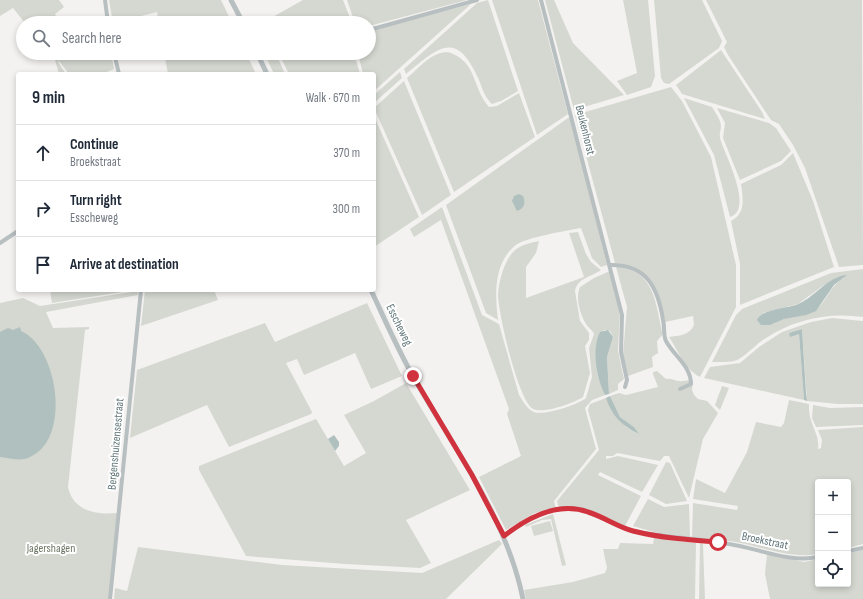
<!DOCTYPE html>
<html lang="en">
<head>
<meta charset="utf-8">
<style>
  body { margin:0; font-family:"Sofia Sans Condensed",sans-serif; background:#f2f2f3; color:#1f2937 }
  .controls { position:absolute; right:12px; bottom:12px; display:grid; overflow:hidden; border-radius:4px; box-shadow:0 2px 6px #0003 }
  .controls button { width:36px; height:36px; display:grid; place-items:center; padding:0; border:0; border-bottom:1px solid #e0e1e3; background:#fff; color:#1f2937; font:20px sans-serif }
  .stop { position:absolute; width:12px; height:12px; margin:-9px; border:3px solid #d1333e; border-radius:50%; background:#fff }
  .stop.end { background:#d1333e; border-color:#fff; box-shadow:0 1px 4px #0008 }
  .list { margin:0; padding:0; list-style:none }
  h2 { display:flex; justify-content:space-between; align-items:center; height:52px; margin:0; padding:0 16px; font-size:17px }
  h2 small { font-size:13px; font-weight:400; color:#747a83 }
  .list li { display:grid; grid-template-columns:26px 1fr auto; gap:12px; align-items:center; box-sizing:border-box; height:56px; padding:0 16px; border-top:1px solid #e0e1e3 }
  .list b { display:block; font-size:15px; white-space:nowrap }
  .list p { margin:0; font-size:13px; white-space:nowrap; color:#747a83 }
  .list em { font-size:13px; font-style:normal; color:#747a83 }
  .icon { flex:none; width:22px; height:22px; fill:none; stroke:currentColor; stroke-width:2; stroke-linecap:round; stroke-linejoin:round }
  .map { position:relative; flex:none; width:863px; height:599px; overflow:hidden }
  .search { position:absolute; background:#fff; box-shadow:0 2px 6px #0003; left:16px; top:16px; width:360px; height:44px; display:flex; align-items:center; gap:10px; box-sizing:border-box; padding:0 14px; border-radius:22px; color:#747a83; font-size:15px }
  .panel { position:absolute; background:#fff; box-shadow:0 2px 6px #0003; left:16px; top:72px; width:360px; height:220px; border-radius:4px }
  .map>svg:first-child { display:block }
</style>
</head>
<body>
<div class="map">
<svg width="863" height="599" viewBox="0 0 863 599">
  <rect width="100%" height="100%" fill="#f4f2f0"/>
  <g fill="#d5d8d0" fill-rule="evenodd">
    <path d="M0 0H59L64 7 55 14 60 23H25L13 8 0 16Z"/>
    <path d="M109 0H221L232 23H159L157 12 113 23Z"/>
    <path d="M303 0H343L352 23H262Z"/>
    <path d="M347 0H467L369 26V23H355Z"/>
    <path d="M488 0 518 91 501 101 492 104C485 98 482 88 479 80 456 28 438 48 406 74L404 69 477 3Z"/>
    <path d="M492 0H538L568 114 537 135Z"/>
    <path d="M545 0H554L573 43 624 95 574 110Z"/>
    <path d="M623 0H648L655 76 651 87 627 95 617 81 637 73Z"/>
    <path d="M654 0H702L722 41 719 48 669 84 664 83 661 78Z"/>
    <path d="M706 0H862L863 265 839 267 805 168 793 145 779 124 771 120 728 55 724 47 727 42Z"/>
    <path d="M471 4 374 91V74H363L358 53H369V31Z"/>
    <path d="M721 50 762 112 765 119 682 94 676 85Z"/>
    <path d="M448 52C478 62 471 86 489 107L497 106 519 93 535 137 454 192 407 78C419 68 431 52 448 52Z"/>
    <path d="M49 53H111L114 69 102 74H69L59 61 58 62 66 74H59L55 60Z"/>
    <path d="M164 53H246L256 74H168Z"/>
    <path d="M289 53H354L360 74H289L280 56Z"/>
    <path d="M277 56 285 74H274L267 59Z"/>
    <path d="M400 72 402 78 374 103V95Z"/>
    <path d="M404 81 451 195 422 215 374 108Z"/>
    <path d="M671 87 682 101 711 157 736 265V307L700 377C684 369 679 352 669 337 678 336 690 335 694 325L693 316 665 322C653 289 655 268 615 263L575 115Z"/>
    <path d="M684 98 712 107C715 112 721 120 721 126 721 130 719 134 720 138 724 153 755 210 730 217L714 155Z"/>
    <path d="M717 108 769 123 776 128 791 151 781 161 740 180 723 138 725 123Z"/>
    <path d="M374 116 419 217 374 247Z"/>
    <path d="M568 118H571L607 265 601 267 592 258 581 228C566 231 527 237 516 245 493 263 495 295 498 320L486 313 446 205Z"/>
    <path d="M793 153 813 201 834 267 740 305V264L731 221C746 213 743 199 741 184L781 165Z"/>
    <path d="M442 207 482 315 499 324 519 395C523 401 527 409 534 412 543 416 578 405 586 398L592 377 589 348 594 334C592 329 588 328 586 324 580 314 575 298 580 287L594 278 610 271 620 310 618 351 624 379 618 384V390L609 394 607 357 613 337 610 331 604 330 596 345 598 374 605 395 592 400 585 408 596 449 554 501 556 509 535 513 506 530 479 477 521 456 507 414 509 409 441 220 414 237 410 229Z"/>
    <path d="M578 232 586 254 591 262 601 270C592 277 578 277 575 291L580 321 589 333V340L585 346 590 373 583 397C574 403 544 414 533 409 518 401 498 312 498 294 499 281 504 261 514 251 520 245 530 243 539 241L536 253 526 267V298L584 277 569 233Z"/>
    <path d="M616 267C656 270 655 304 663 334L657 341 658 353 652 357 653 367 628 376 623 354 627 307Z"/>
    <path d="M863 269V317C829 312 795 319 766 338 756 344 749 353 739 359 733 363 719 362 712 362L736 315 742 309 831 273ZM845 277C829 286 826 304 814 311 801 318 786 315 773 324L763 313 798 304 824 285Z"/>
    <path d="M50 290H135L52 303Z"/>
    <path d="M145 290H214L218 300 141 326Z"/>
    <path d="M138 291V295L46 312 53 328 89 327V329L85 330 68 487C73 511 96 515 117 513L110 599H0V303L23 298 40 306Z"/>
    <path d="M367 303 402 376 371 389 355 353 304 375 297 359 286 363 312 412 311 414 229 447 207 405 130 438 137 370 265 323 275 342Z"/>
    <path d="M832 318 863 321V404H838L807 401 802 329 789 333 799 334 804 400 704 378 710 367 740 363 759 347 782 332 811 322Z"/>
    <path d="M657 371 666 379C671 378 674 381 679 381 684 382 688 379 693 381L692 390 694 395 698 399 707 401 718 413 703 439 689 498 669 456H664L660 461 617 453 613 456H606V459L618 456 658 465 642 492 600 472 598 475 641 496 625 526 588 510 559 508 557 501 599 450 588 410 590 404 606 398 626 427 638 434 634 427 620 417 610 396 619 393 626 395 658 387 653 374V372Z"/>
    <path d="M406 383 470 490 406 520 431 563 420 568 345 564 246 556 199 470V466L316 419 344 466 366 453 344 415 374 401Z"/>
    <path d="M722 386 729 388 720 410 715 405Z"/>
    <path d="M789 400 809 404C808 425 820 432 818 449L821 448 822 440 818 430 863 427V544L848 548V482H818V554C791 559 762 547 736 542 721 540 707 538 692 538L693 503 737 510 738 506 693 499 696 479 725 493 747 452 756 422 781 427 784 423Z"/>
    <path d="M813 405 830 408 863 407V425L816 427 812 418Z"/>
    <path d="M666 462 670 463 687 501 666 504 649 495Z"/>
    <path d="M648 499 664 507 689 504 690 537 664 535 633 526Z"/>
    <path d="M553 514 566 565 562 566 551 519 542 520 526 527 525 525Z"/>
    <path d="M550 521 553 531 534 536 531 526Z"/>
    <path d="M654 538 696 543 695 599H526L524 590 573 582 605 573 607 568 603 549H618L620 543 653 544Z"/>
    <path d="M499 540 502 544 446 599H114L115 588 127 591 138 547 282 565 422 573Z"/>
    <path d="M700 543 703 544 705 599H699Z"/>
    <path d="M863 550V599H770L765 574 767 554 804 562 818 559V584H848V553Z"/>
  </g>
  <g fill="#afc0bf">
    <path d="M519 194 523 196C526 203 524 209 517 211L512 201 514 196Z"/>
    <path d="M847 275 834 285 816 311 806 315 784 319 770 325H761L757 320C760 310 787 308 796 305 815 298 826 277 847 275Z"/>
    <path d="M20 327 21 331C58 347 72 439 30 457 20 462 11 458 0 457V332L8 328 13 330Z"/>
    <path d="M802 329 806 393 807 401 804 400 799 334 790 337 789 333Z"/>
    <path d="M608 330 613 337 607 357 609 394 605 395C597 379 591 349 600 332Z"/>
    <path d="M610 396 620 417 634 427 639 434C622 426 612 416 606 398Z"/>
    <path d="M334 435 339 442V446L335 451 328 439Z"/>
  </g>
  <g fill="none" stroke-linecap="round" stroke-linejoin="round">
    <g stroke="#b8bfc0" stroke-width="4">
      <path d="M105 0 108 23"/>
      <path d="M541 0 622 315 621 352 627 380 625 387"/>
      <path d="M369 30 477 0"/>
      <path d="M114 53 119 74"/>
      <path d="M260 58 284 53"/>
      <path d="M0 243 18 231"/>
      <path d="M610 265C646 264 658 287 663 320 665 327 663 335 666 341 674 356 691 366 691 384L680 389"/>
      <path d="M504 536C527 518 560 500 590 512 606 519 621 529 638 532 668 538 698 538 729 544 757 548 789 563 818 557"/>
      <path d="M848 551 863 548"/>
      <path d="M110 599 141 290"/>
    </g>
    <g stroke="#b8bfc0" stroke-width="5">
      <path d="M231 0 243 23"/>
      <path d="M257 53 267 74"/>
      <path d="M371 290C386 322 400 355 418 385 458 454 507 520 523 599"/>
    </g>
  </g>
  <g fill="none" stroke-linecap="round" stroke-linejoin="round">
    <path stroke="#d1333e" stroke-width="5" d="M413 376 472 475 504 536C527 518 558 501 588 512 604 517 618 527 633 531 661 538 690 540 718 542"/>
  </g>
  <g text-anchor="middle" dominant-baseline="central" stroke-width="4" stroke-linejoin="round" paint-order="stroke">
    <g font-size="12" fill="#617679" stroke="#fff">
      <text transform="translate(585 130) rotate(76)">Beukenhorst</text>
      <text transform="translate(399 325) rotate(64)">Esscheweg</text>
      <text transform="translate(116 444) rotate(-85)">Bergenshuizensestraat</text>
      <text transform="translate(765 541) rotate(12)">Broekstraat</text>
    </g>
    <g font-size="12" fill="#6d7664" stroke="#fff">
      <text x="51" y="548">Jagershagen</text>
    </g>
  </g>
</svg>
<div class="controls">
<button>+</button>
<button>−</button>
<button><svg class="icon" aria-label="locate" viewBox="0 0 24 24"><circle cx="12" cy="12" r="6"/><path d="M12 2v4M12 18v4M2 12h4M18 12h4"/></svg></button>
</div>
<div class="stop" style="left:718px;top:542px"></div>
<div class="stop end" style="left:413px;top:376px"></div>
<div class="search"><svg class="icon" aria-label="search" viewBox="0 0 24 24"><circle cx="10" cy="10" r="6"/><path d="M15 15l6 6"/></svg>Search here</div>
<section class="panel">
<h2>9 min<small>Walk · 670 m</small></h2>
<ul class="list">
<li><svg class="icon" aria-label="ahead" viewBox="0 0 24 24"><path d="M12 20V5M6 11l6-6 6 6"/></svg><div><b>Continue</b><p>Broekstraat</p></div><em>370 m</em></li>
<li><svg class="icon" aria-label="right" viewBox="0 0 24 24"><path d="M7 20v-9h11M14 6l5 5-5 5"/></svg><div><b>Turn right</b><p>Esscheweg</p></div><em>300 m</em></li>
<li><svg class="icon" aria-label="arrive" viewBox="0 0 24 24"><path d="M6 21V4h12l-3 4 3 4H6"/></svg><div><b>Arrive at destination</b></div></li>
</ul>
</section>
</div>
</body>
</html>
